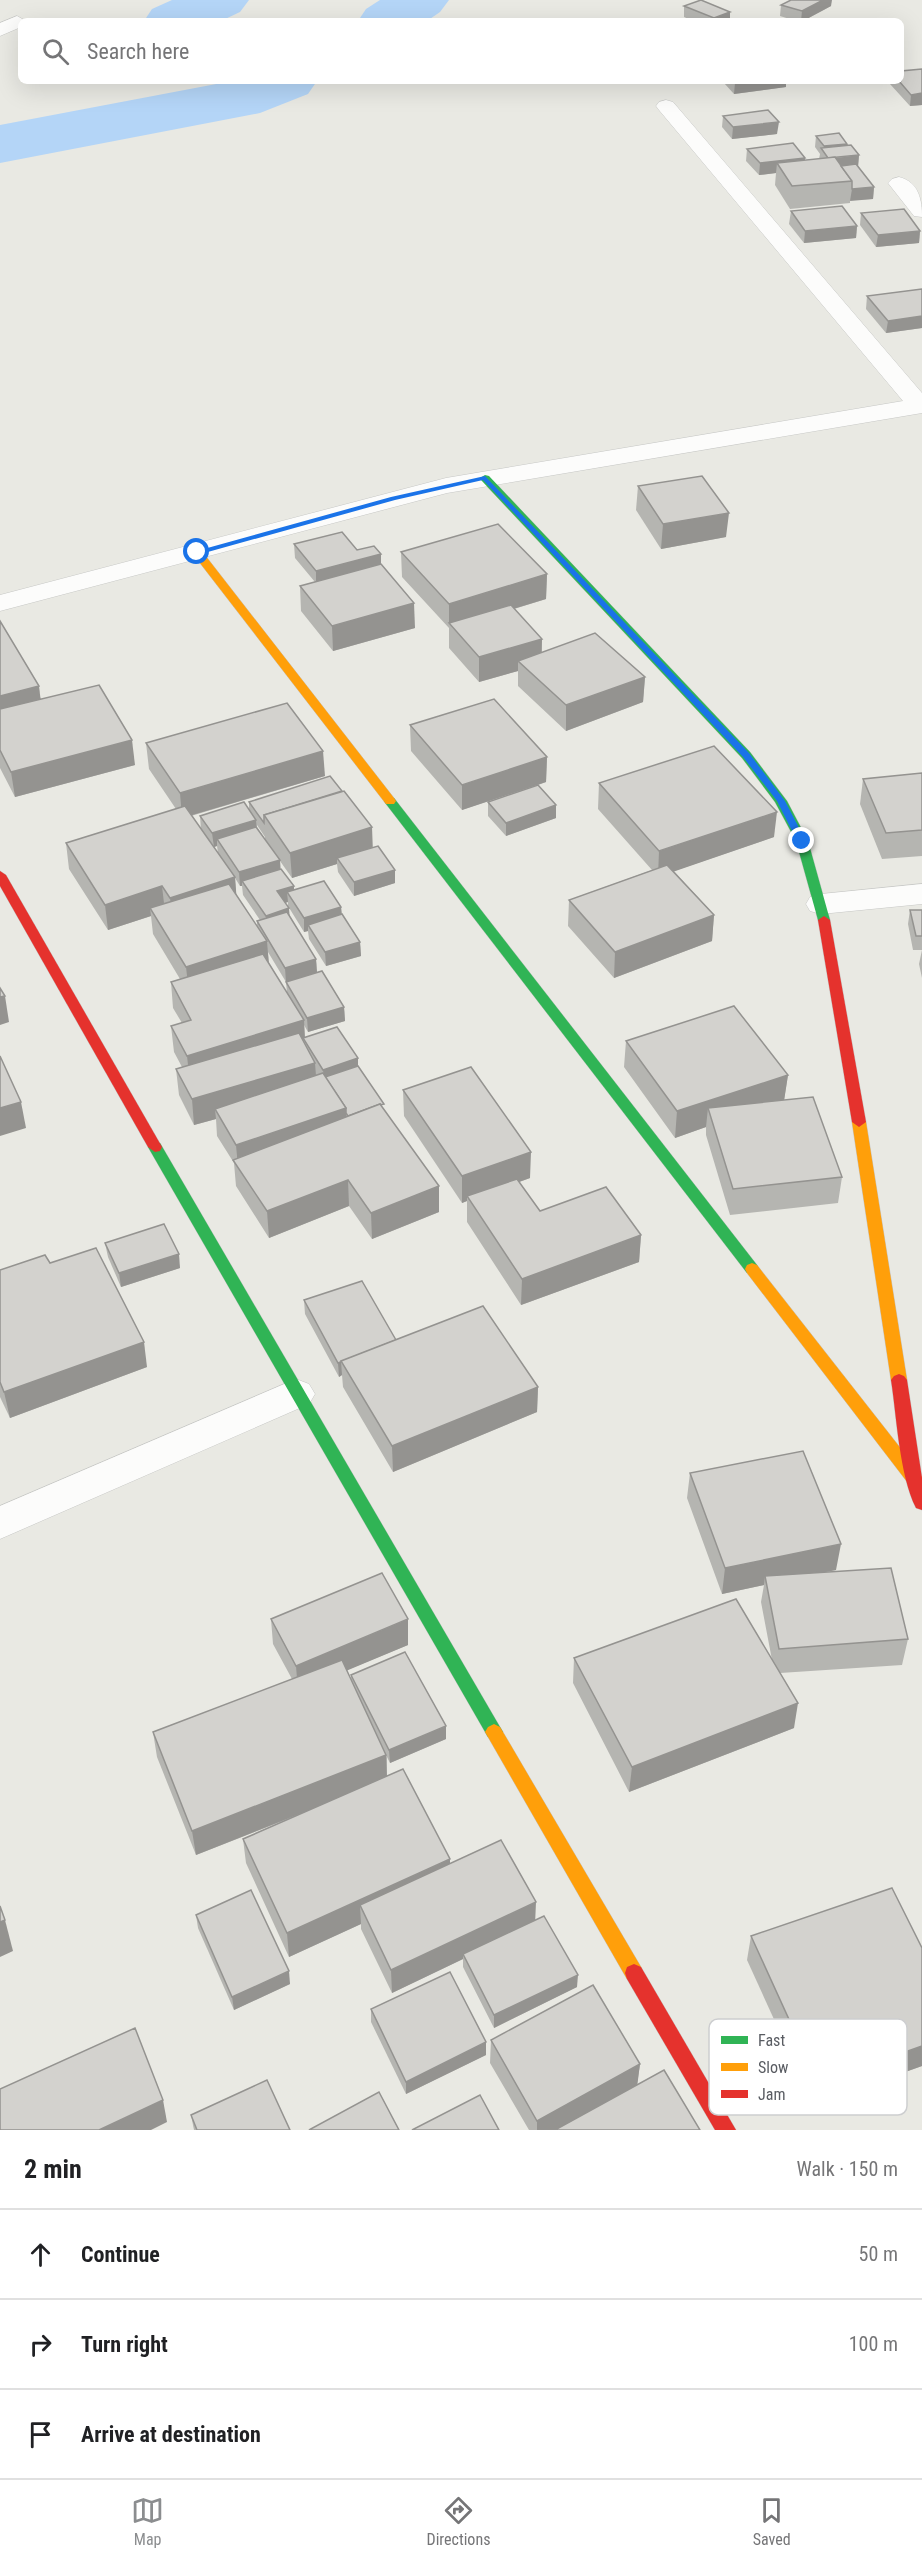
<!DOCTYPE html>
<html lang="en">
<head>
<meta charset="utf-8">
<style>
  body { margin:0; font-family:"Roboto Condensed",sans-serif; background:#f6f6f6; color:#202124 }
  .stop { position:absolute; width:18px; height:18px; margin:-14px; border:4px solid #1a73e8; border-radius:50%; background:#fff }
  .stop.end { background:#1a73e8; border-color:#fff; box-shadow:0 2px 6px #0008 }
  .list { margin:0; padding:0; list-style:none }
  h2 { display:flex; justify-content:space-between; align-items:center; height:78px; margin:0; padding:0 24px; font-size:26px }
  h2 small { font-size:20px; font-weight:400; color:#757577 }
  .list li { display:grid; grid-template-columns:39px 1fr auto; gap:18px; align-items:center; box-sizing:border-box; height:90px; padding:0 24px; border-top:2px solid #e0e0e0 }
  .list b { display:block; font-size:22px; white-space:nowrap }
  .list em { font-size:20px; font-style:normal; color:#757577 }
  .icon { flex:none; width:33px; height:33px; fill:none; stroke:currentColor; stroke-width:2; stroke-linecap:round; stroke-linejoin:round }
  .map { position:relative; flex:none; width:922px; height:2130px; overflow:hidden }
  .search { position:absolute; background:#fff; box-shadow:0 6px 24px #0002; left:18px; right:18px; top:18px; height:66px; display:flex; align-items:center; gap:15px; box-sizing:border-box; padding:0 21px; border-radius:9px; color:#757577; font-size:22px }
  .sheet { height:348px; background:#fff }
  nav { display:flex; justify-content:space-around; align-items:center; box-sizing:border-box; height:84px; border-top:2px solid #e0e0e0; background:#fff; font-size:16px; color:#757577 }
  nav a { display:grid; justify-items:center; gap:3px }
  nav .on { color:#8b8d8f }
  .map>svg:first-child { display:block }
</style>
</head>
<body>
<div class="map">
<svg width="922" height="2130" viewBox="0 0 922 2130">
  <rect width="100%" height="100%" fill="#e9e9e3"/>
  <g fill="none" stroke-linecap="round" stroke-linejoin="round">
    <g fill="#b4d5f7" fill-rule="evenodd">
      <path d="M172 0H249L240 12 221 21H144L152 9Z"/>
      <path d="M380 0H449L440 12 427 21H358L366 9Z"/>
      <path d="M232 81H317L308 94 260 113 0 163V125Z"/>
    </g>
    <defs>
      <g id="street">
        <path d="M17 16 26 21H21V27L0 36V23Z"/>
        <path d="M666 100 673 102 922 393V413L447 493 0 611V595L446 478 903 401 659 110 656 106 659 102Z"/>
        <path d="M899 177C919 182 922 200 922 217L914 216 888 183 892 179Z"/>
        <path d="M922 884V904L821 914 810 911 806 904 810 897 821 894Z"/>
        <path d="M296 1379 309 1384 315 1394 309 1404 0 1539V1506Z"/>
      </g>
      <g id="fast">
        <path d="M485 475 489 476 750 752 787 801 808 841 830 920 828 923H820L818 920 796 841 775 802 742 758 481 480 480 478Z"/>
        <path d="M390 797 394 798 757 1265 759 1269 757 1273H747L386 804 384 801 386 798Z"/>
        <path d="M155 1142 160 1143 500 1727 503 1732 500 1737 494 1740 488 1737 148 1147Z"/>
      </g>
      <g id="slow">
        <path d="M197 549 201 550 394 798 396 801 394 804H386L193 554V550Z"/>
        <path d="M859 1117 866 1122 907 1380 904 1384 899 1386 894 1384 891 1380 852 1122Z"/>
        <path d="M752 1263 757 1265 920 1473 922 1478 920 1483 914 1484 908 1483 747 1273 745 1269 747 1265Z"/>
        <path d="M494 1724 500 1727 641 1967 643 1973 641 1979 634 1982 627 1979 488 1737 485 1732 488 1727Z"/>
      </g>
      <g id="jam">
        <path d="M0 871 6 875 162 1147 160 1151 155 1152 148 1147 0 886Z"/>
        <path d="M824 916 830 920 866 1122 859 1127 852 1122 818 920Z"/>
        <path d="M899 1374 904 1376 907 1380 922 1478V1510L916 1508C899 1474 897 1418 891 1380L894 1376Z"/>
        <path d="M634 1964 641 1967 736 2130H715L627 1979 625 1973 627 1967Z"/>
      </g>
    </defs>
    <use href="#street" stroke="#c6c7c5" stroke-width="1"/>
    <use href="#fast" stroke="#c6c6c5" stroke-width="1"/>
    <use href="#slow" stroke="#c6c6c5" stroke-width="1"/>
    <use href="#jam" stroke="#c6c6c5" stroke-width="1"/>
    <use href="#street" fill="#fcfcfb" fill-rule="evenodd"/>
    <use href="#fast" fill="#30b455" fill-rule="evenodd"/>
    <use href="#slow" fill="#ff9f0a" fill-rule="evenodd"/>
    <use href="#jam" fill="#e5322d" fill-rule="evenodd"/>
  </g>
  <g fill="#b5b5b1" fill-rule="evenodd">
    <path d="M781 5 831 6 803 21H796L780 16Z"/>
    <path d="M684 6 730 12V21H693L684 17Z"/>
    <path d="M922 69V105L910 106 890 84 891 81H901Z"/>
    <path d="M724 81H786V87L734 94 724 83Z"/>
    <path d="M723 116 777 134 732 139 722 127Z"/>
    <path d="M816 136 847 145 859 155 858 166 874 187 873 199 850 200V203L790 209 775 185 776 173 759 175 746 161 747 149 805 158V160L819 159 820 154 815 147Z"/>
    <path d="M791 211 857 226 856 238 804 243 789 224Z"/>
    <path d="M861 213 920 231 919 243 876 247 860 225Z"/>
    <path d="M922 289V328L886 333 866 309 867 296Z"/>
    <path d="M638 486 726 537 661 549 636 510Z"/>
    <path d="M294 544 357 550 381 554V564L415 628 333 651 301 611 300 586 315 582 295 558Z"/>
    <path d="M401 552 547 574 546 599 514 609 542 639V653L645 677 643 702 566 731 518 686V671L479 682 449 648V628L402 577Z"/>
    <path d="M0 621 41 699 135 765 15 797 0 768Z"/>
    <path d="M410 725 547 757 546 782 538 785 556 818 506 836 488 816V802L528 788 462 810 411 751Z"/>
    <path d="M146 743 325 776 191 816 218 853 217 846 214 847 201 830 200 816 249 810V802L372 827V847L395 870V883L354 896 338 872 337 864 292 878 280 861V869L294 886V890L341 907 342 914 360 942 361 956 326 966 309 939 308 931 304 932 288 906V902L285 903 289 916 316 959 317 973 286 982 268 952 269 963 287 993 286 982 344 1007 345 1021 308 1032 304 1025 305 1038 358 1058V1066L384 1111 439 1186V1212L372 1239 349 1206 269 1238 236 1186 234 1163 217 1136 216 1119 194 1125 179 1095 176 1069 182 1067 174 1052 171 1026 182 1023 173 1008 171 982 180 979 153 934 151 916 108 930 69 869 66 843 176 809 149 769ZM257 825 265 837V839L257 827ZM235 878 240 886H242L243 895 260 920 257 921V926L236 894Z"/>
    <path d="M922 773V856L882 859 860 804 863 779Z"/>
    <path d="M599 783 774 837 674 871 714 915 712 941 614 978 568 926 569 900 652 870 598 809Z"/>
    <path d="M910 910H922V978L919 964 922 950H913L908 924Z"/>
    <path d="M626 1041 788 1075 784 1100 842 1177 838 1203 730 1215 706 1135V1127L675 1138 624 1067Z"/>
    <path d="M403 1090 530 1178 519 1182 540 1211 641 1235 639 1262 521 1305 467 1222V1201L462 1203 404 1116Z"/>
    <path d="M105 1243 180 1268 121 1287 108 1257Z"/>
    <path d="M50 1263 147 1367 10 1418 0 1397V1270Z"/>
    <path d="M304 1300 396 1340 538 1387 537 1412 393 1472 343 1387 342 1375 339 1377 305 1314Z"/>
    <path d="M690 1473 836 1570 824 1572 908 1639 902 1665 780 1673 794 1728 629 1792 573 1683 574 1658 772 1660 761 1602 764 1585 722 1594 687 1498Z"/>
    <path d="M271 1619 408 1645 347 1670 351 1680V1675L446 1739 390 1763 387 1757V1776L450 1859V1864L535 1920 577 1987 494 2028 463 1967V1959L392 1993 361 1929V1924L289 1957 246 1863 243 1839 306 1812 196 1855 157 1757 153 1732 292 1679 273 1644Z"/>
    <path d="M196 1915 290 1984 234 2010 198 1928Z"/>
    <path d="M751 1936 922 1948V2066L813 2105 747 1960Z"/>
    <path d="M371 2009 486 2055 406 2094 371 2022Z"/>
    <path d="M491 2040 640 2064 637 2085 700 2130H529L490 2063Z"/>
    <path d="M191 2115 290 2130H194Z"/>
  </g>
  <g fill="#949390">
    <path d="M823 0H832L831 6 803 21H801L802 11Z"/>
    <path d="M730 12V21H714V18Z"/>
    <path d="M748 81H786V87L734 94 735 83Z"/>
    <path d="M922 93V105L910 106 911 95Z"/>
    <path d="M779 122 777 134 732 139 733 127Z"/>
    <path d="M847 144 846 155 824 152V146Z"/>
    <path d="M859 155 858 167 837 170 829 159Z"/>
    <path d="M805 158 804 169 777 163 776 173 759 175 760 163Z"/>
    <path d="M874 187 873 199 850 201 852 189Z"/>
    <path d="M857 226 856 238 804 243 805 231Z"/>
    <path d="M920 231 919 243 876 247 878 235Z"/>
    <path d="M922 316V328L886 333 888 321Z"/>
    <path d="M729 513 726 537 661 549 663 524Z"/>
    <path d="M381 554V567L316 584V571Z"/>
    <path d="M547 574 546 599 453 627 449 623V604Z"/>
    <path d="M414 603 415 628 333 651 332 626Z"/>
    <path d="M542 639 541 664 518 661V671L479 682V657Z"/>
    <path d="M645 677 643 702 566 731V705Z"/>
    <path d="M39 686 42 711 0 722V696Z"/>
    <path d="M132 740 135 765 15 797 11 772Z"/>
    <path d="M323 751 325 776 182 818 180 793Z"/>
    <path d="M547 757 546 782 462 810V785Z"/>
    <path d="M556 805V818L506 836V823Z"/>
    <path d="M777 812 774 837 658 877 659 851Z"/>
    <path d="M256 820 257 833 217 839V846L214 847 212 833Z"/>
    <path d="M372 827 373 853 337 858V864L292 878 290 853Z"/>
    <path d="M280 860 281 874 242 881V886H240L239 872Z"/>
    <path d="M395 870V883L354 896V882Z"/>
    <path d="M235 877 237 903 173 924 170 898Z"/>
    <path d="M162 886 165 912 150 908 151 916 108 930 105 905Z"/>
    <path d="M294 886V900L287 892 288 902 278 905 277 891Z"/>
    <path d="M341 907 342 921 308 925V931L304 932V918Z"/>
    <path d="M289 908 290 922 267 930 266 916Z"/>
    <path d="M714 915 712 941 614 978 615 952Z"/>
    <path d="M267 941 269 967 189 993 186 967Z"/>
    <path d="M360 942 361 956 326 966 325 952Z"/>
    <path d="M316 959 317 973 286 982 285 968Z"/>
    <path d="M5 996 9 1022 0 1025V997Z"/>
    <path d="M344 1007 345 1021 308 1032 307 1018Z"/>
    <path d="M304 1020 305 1041 303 1038 304 1047 190 1082 187 1056Z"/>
    <path d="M358 1058V1072L324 1078 323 1070Z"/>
    <path d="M315 1063 317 1089 215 1109 216 1119 194 1125 192 1099Z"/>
    <path d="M788 1075 784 1101 708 1108 706 1127 675 1138 677 1111Z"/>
    <path d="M21 1102 26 1128 0 1136V1108Z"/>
    <path d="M346 1108 347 1134 238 1167 236 1145Z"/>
    <path d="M531 1152 530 1178 469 1200 467 1196V1201L462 1203V1176Z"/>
    <path d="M348 1180 349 1206 269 1238 267 1211Z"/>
    <path d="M439 1186V1212L372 1239 371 1213Z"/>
    <path d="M641 1235 639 1262 521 1305 522 1279Z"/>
    <path d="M179 1254 180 1268 121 1287 119 1273Z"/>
    <path d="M144 1342 147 1367 10 1418 4 1392Z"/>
    <path d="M341 1361 342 1375 339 1377 338 1363Z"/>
    <path d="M538 1387 537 1412 393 1472 392 1446Z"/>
    <path d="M841 1544 836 1570 766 1584 765 1576 764 1585 722 1594 725 1568Z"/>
    <path d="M408 1619V1645L298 1691 296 1666Z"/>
    <path d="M798 1703 794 1728 629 1792 632 1767Z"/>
    <path d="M446 1726V1739L390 1763 389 1750Z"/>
    <path d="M386 1755 387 1779 196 1855 192 1831Z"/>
    <path d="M450 1859V1883L360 1905 361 1924 289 1957 287 1933Z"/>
    <path d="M536 1902 535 1925 463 1954V1959L392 1993 391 1970Z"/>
    <path d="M5 1920 13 1951 0 1957V1922Z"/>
    <path d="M289 1971 290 1984 234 2010 232 1997Z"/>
    <path d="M578 1975 577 1987 494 2028V2015Z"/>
    <path d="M486 2042V2055L406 2094V2082Z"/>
    <path d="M922 2046V2066L813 2105 818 2083Z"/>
    <path d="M640 2064 637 2087 560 2130H537V2121Z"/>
    <path d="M163 2100 167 2122 151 2130H99Z"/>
  </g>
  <g fill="#d3d2ce" stroke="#949390" stroke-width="1.5">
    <path d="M701 0 730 12 714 18 684 6Z"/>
    <path d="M791 0H823L802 11 781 5Z"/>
    <path d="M922 69V93L911 95 899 81H901V71Z"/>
    <path d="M733 81H748L735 83Z"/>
    <path d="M768 110 779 122 733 127 723 116Z"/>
    <path d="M839 133 847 144 824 146 816 136Z"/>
    <path d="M793 143 805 158 760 163 747 149Z"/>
    <path d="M851 145 859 155 828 158 821 148Z"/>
    <path d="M835 157 852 181 792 186 777 163Z"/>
    <path d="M856 164 874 187 852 189V181L841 166Z"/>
    <path d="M842 206 857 226 805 231 791 211Z"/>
    <path d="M904 209 920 231 878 235 861 213Z"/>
    <path d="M922 289V316L888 321 867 296Z"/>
    <path d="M702 476 729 513 663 524 638 486Z"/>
    <path d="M498 524 547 574 449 604 401 552Z"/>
    <path d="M342 532 357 550 374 546 381 554 316 571 294 544Z"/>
    <path d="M381 564 414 603 332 626 300 586Z"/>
    <path d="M511 605 542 639 479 657 449 623Z"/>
    <path d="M0 621 39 686 0 696Z"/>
    <path d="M595 633 645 677 566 705 518 661Z"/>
    <path d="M99 685 132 740 11 772 0 750V709Z"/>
    <path d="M494 699 547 757 462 785 410 725Z"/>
    <path d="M287 703 323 751 180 793 146 743Z"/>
    <path d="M714 746 777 812 659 851 599 783Z"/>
    <path d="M922 773V830L886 833 863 779Z"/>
    <path d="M330 776 342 791 264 815V823L249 802Z"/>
    <path d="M538 785 556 805 506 823 488 802Z"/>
    <path d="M344 791 372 827 290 853 264 815Z"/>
    <path d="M244 802 256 820 212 833 200 816Z"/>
    <path d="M185 806 235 877 170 898 162 886 105 905 66 843Z"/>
    <path d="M256 827 280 860 239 872 217 839Z"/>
    <path d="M378 846 395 870 354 882 337 858Z"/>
    <path d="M667 865 714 915 615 952 569 900Z"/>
    <path d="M281 869 294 886 277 891 289 908 266 916 242 881Z"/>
    <path d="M324 881 341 907 304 918 287 892Z"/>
    <path d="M229 884 267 941 186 967 150 908Z"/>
    <path d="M910 910H922V936H916Z"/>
    <path d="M287 912 316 959 285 968 257 921Z"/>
    <path d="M342 914 360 942 325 952 308 925Z"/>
    <path d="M263 954 304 1020 187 1056 171 1026 191 1020 171 982Z"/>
    <path d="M322 971 344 1007 307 1018 286 982Z"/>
    <path d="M0 988 5 996 0 997Z"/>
    <path d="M734 1006 788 1075 677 1111 626 1041Z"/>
    <path d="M337 1027 358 1058 323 1070 303 1038Z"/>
    <path d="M299 1033 315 1063 192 1099 176 1069Z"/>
    <path d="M0 1056 21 1102 0 1108Z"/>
    <path d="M358 1066 384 1104 380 1105V1104L348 1116 346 1113V1108L325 1077Z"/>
    <path d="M471 1067 531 1152 462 1176 403 1090Z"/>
    <path d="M323 1073 346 1108 236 1145 215 1109Z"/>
    <path d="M813 1097 842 1177 733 1189 708 1108Z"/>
    <path d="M380 1104 439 1186 371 1213 348 1180 267 1211 233 1160Z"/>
    <path d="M517 1179 540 1211 606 1187 641 1235 522 1279 467 1196Z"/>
    <path d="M164 1224 179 1254 119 1273 105 1243Z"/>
    <path d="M96 1248 144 1342 4 1392 0 1382V1270L45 1255 50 1263Z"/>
    <path d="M362 1281 396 1340 338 1363 304 1300Z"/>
    <path d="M483 1306 538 1387 392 1446 341 1361Z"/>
    <path d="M803 1451 841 1544 725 1568 690 1473Z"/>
    <path d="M891 1568 908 1639 779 1649 765 1576Z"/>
    <path d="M382 1573 408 1619 296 1666 271 1619Z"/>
    <path d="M736 1599 798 1703 632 1767 574 1658Z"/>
    <path d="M405 1652 446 1726 389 1750 351 1675Z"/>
    <path d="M342 1660 386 1755 192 1831 153 1732Z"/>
    <path d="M403 1769 450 1859 287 1933 243 1839Z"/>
    <path d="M501 1840 536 1902 391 1970 360 1905Z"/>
    <path d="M892 1888 922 1948V2046L818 2083 751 1936Z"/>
    <path d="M251 1890 289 1971 232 1997 196 1915Z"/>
    <path d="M0 1906 5 1920 0 1922Z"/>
    <path d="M544 1916 578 1975 494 2015 463 1954Z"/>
    <path d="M450 1972 486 2042 406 2082 371 2009Z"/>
    <path d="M593 1985 640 2064 537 2121 491 2040Z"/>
    <path d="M135 2028 163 2100 99 2130H0V2089Z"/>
    <path d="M664 2070 700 2130H555Z"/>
    <path d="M267 2080 290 2130H197L191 2115Z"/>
    <path d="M379 2092 399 2130H309Z"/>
    <path d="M480 2095 499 2130H412Z"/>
  </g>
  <path fill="#1a73e8" d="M485 476 749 753 785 801 806 841 805 843H798L777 801 743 757 483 480 395 500 197 555 193 552 391 497Z"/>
  <rect x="709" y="2019" width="198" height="96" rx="9" fill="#fff" stroke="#cdced0" stroke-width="1.5"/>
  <rect x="721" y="2036" width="27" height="8" fill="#30b455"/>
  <rect x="721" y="2063" width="27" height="8" fill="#ff9f0a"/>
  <rect x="721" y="2090" width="27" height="8" fill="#e5322d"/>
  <g font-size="16" fill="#595c62">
    <text x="758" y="2046">Fast</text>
    <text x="758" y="2073">Slow</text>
    <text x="758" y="2100">Jam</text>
  </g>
</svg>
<div class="stop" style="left:197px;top:552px"></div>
<div class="stop end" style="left:802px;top:841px"></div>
<div class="search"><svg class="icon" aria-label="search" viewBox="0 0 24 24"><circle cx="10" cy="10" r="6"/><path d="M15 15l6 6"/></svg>Search here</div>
</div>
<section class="sheet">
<h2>2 min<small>Walk · 150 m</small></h2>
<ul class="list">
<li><svg class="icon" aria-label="ahead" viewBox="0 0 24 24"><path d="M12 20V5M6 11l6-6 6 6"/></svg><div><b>Continue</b></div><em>50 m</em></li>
<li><svg class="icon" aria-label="right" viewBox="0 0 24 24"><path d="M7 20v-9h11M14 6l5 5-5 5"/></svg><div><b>Turn right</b></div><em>100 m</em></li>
<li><svg class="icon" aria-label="arrive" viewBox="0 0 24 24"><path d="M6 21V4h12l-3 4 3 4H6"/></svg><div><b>Arrive at destination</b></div></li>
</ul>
</section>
<nav>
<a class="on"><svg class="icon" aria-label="map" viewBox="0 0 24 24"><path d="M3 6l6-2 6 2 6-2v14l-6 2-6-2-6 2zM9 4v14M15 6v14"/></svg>Map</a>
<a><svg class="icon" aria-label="directions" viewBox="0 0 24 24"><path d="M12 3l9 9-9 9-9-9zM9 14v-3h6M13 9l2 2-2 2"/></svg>Directions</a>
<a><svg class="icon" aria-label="saved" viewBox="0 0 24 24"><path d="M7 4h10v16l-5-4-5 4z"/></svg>Saved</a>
</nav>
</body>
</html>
